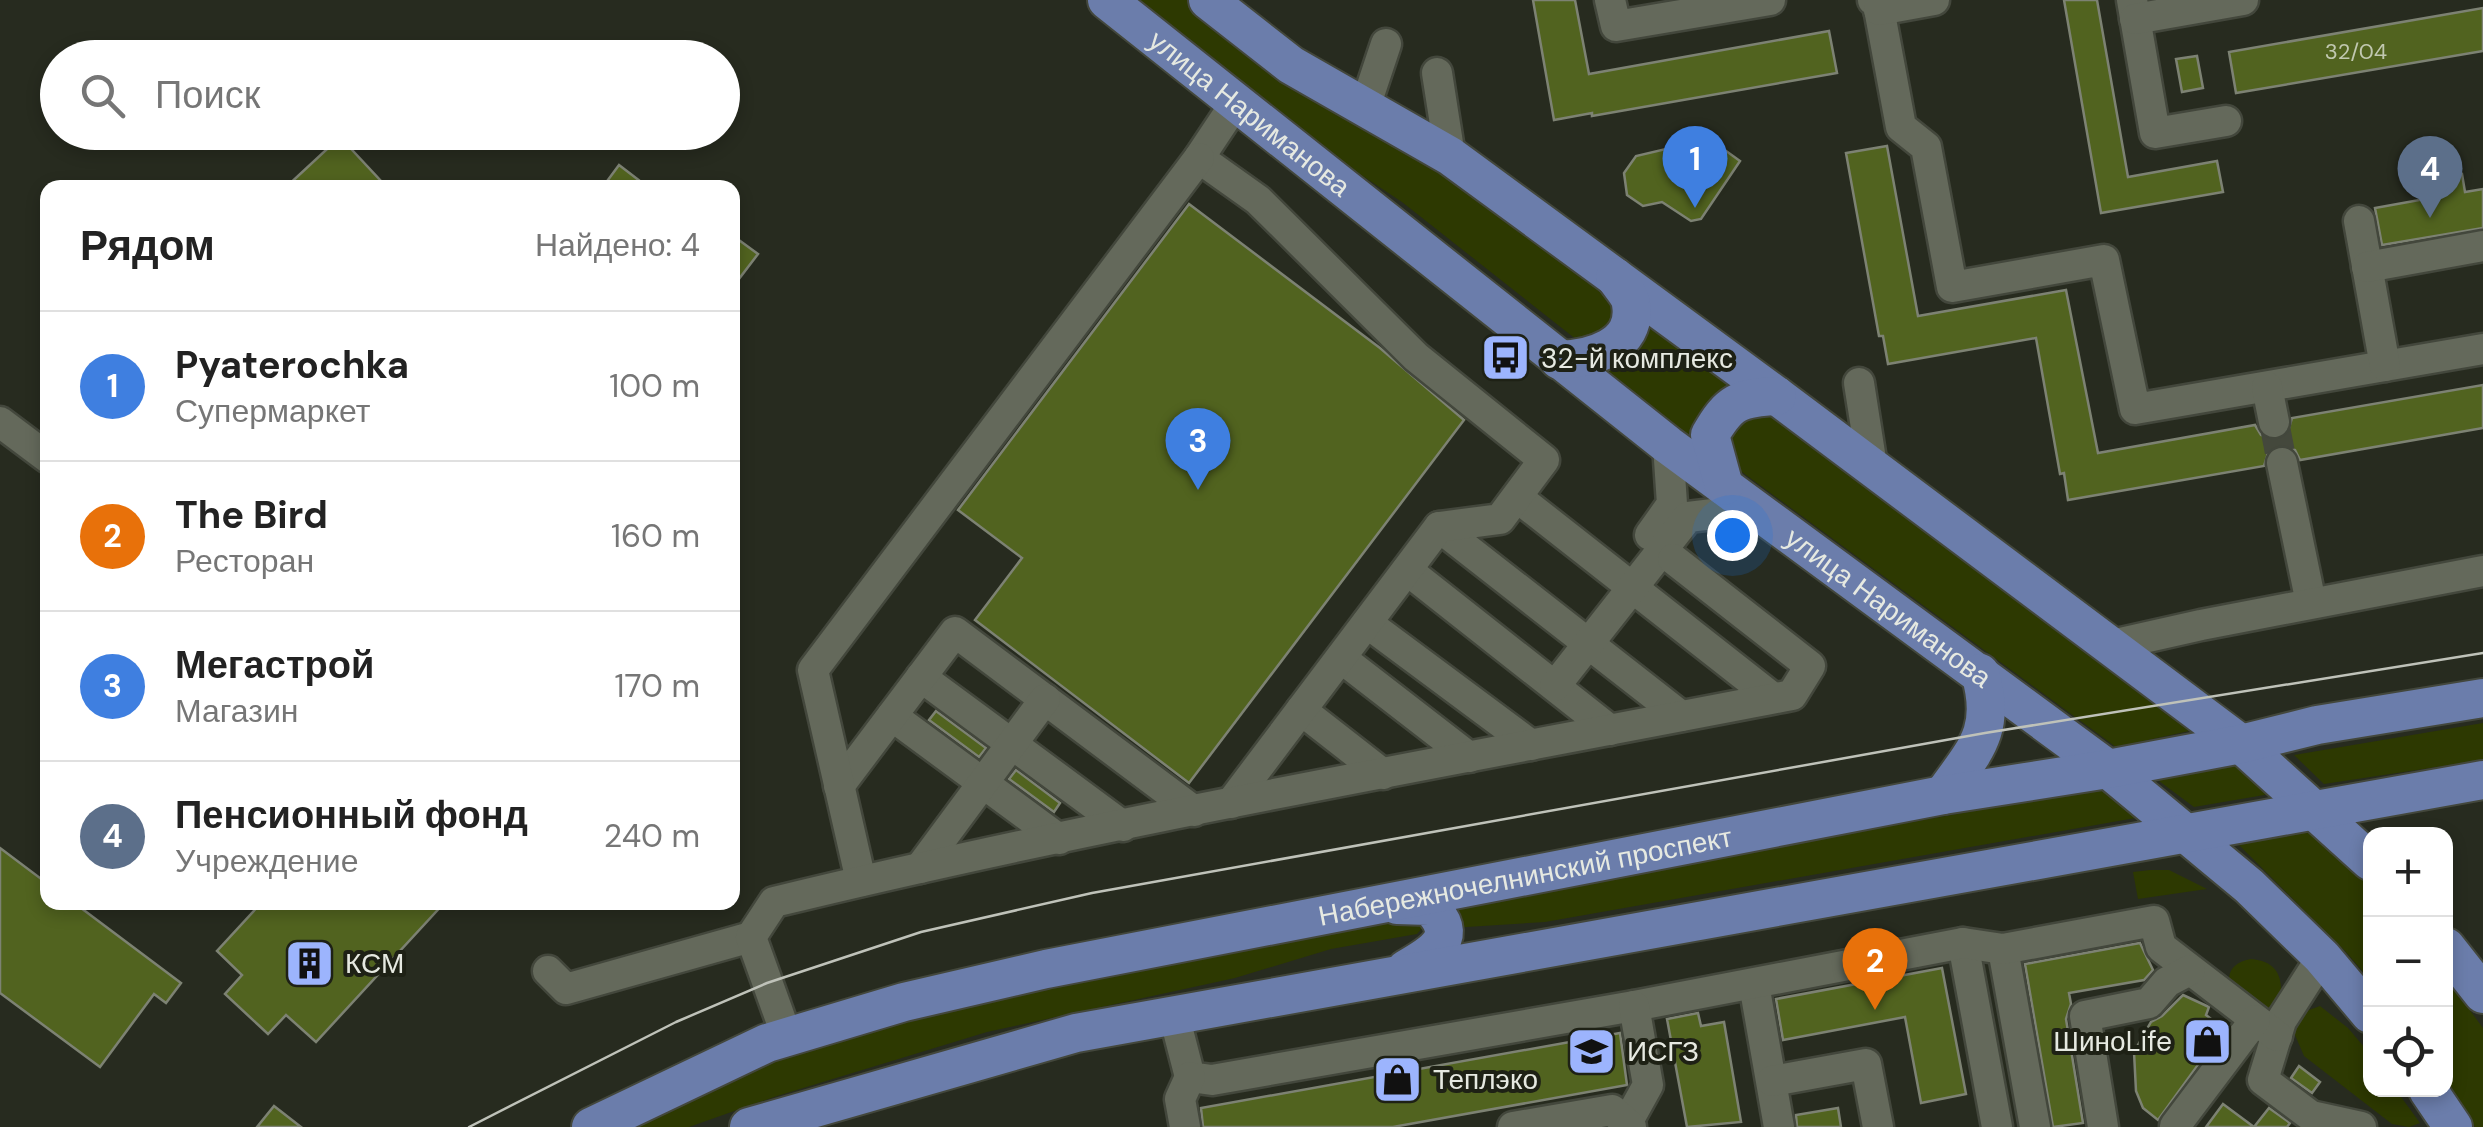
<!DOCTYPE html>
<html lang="ru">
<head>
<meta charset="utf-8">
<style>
  body { margin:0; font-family:"DM Sans",sans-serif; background:#f6f6f6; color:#222 }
  .controls { position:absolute; right:30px; bottom:30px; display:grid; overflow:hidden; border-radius:20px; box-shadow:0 5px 15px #0003 }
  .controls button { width:90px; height:90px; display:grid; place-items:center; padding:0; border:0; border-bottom:2px solid #e0e0e0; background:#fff; color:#222; font:50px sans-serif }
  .you { position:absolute; left:1732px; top:535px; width:35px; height:35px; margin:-25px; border:8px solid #fff; border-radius:50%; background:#1a73e8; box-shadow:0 0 0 15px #1a73e833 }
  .badge { display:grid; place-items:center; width:65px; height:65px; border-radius:50%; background:#596485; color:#fff; font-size:32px; font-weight:700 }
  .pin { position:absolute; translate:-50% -82px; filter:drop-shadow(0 2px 5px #0008) }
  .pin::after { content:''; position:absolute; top:52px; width:35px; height:30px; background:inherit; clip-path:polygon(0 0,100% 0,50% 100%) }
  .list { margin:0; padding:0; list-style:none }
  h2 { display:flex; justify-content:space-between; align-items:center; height:130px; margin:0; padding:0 40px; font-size:42px }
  h2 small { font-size:32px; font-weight:400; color:#767676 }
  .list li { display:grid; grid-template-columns:65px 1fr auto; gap:30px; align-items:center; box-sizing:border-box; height:150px; padding:0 40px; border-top:2px solid #e0e0e0 }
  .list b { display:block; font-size:38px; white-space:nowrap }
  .list p { margin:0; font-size:32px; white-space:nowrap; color:#767676 }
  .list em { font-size:32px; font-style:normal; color:#767676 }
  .icon { flex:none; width:55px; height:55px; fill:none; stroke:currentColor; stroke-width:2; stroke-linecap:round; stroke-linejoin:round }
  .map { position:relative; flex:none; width:2483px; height:1127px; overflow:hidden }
  .search { position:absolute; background:#fff; box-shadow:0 5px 15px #0003; left:40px; top:40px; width:700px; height:110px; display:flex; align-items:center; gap:25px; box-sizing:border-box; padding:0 35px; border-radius:55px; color:#767676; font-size:38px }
  .panel { position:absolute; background:#fff; box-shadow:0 5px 15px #0003; left:40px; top:180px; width:700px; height:730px; border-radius:20px }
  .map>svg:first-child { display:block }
</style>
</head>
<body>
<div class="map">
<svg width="2483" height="1127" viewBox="0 0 2483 1127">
  <rect width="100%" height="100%" fill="#272b1f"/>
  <g fill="#2d3901">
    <path d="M1128 0H1187L1248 49 1458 182 1605 286 1621 311 1606 337 1577 340 1402 202 1293 130Z"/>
    <path d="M1643 314 1744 382 1702 452 1595 368Z"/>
    <path d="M1757 413 1774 418 2189 731 2116 747 1727 461 1729 428Z"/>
    <path d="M2483 723V760L2324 784 2294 755Z"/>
    <path d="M2240 764 2276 793 2194 807 2155 778Z"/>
    <path d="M2103 788 2141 817 1545 922 1451 928 1447 905Z"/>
    <path d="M2312 827 2370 886V980L2346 952 2236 842Z"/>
    <path d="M2150 870H2169L2207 889 2138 899 2133 872Z"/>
    <path d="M1411 911 1425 925 1417 934 1331 949 1235 978 987 1032 777 1096 689 1127H622L758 1068 858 1031 965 1000Z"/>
    <path d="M2251 959C2273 961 2282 972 2281 994L2268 1011 2229 982C2228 968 2238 961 2251 959Z"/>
    <path d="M2446 978 2483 1028V1127H2475L2446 1080Z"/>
    <path d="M2320 1006 2348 1028 2370 1054V1090H2396L2420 1123 2409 1127 2392 1124 2304 1056 2292 1028 2301 1013Z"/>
  </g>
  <g fill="#51631f" stroke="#7d8273" stroke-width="2.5">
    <path d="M1533 0H1575L1589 74 1829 31 1837 73 1592 116V113L1554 120Z"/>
    <path d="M2064 0H2097L2128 177 2217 161 2223 192 2101 213Z"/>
    <path d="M2483 8V51L2236 93 2229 52Z"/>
    <path d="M2197 56 2203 88 2182 92 2176 59Z"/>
    <path d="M340 137 380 180 371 188H285Z"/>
    <path d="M1704 140 1722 148 1740 161 1701 219 1691 221 1662 202 1643 206 1627 195 1624 173 1636 156Z"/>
    <path d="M1887 146 1918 316 2066 290 2098 453 2255 425 2261 435 2277 440 2287 435 2292 418 2483 385V428L2300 460 2295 450 2279 445 2269 450 2264 466 2068 500 2064 473 2060 474 2036 338 1888 364 1883 336H1879L1846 153Z"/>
    <path d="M619 165 649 188H602Z"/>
    <path d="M2462 174 2465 192 2483 189V228L2382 245 2375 208 2425 199 2422 181Z"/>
    <path d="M1189 204 1380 348 1464 420 1189 783 975 620 1022 558 958 510Z"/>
    <path d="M732 235 758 254 732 288Z"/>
    <path d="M936 711 986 748 979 757 929 720Z"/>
    <path d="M1016 770 1060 803 1054 812 1009 779Z"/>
    <path d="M0 848 48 884V902H73L181 983 166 1003 154 994 100 1067 0 993Z"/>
    <path d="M262 902H445L316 1042 286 1015 268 1034 225 994 242 975 217 951Z"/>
    <path d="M2140 943 2153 970 2144 980 2069 993 2071 1004 2066 1019 2083 1123 2053 1127 2025 964Z"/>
    <path d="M1942 968 1966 1094 1921 1103 1905 1017 1783 1040 1776 999Z"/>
    <path d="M2183 995 2209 1007 2206 1015 2224 1029 2158 1120 2143 1108 2136 1091 2134 1052 2151 1022 2162 1016Z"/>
    <path d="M1698 1013 1701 1026 1724 1022 1741 1122 1687 1127 1667 1019Z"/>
    <path d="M1620 1033 1627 1085 1393 1127H1203L1201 1108Z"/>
    <path d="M2299 1066 2320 1082 2312 1093 2291 1078Z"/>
    <path d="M2223 1104 2254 1127H2206Z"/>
    <path d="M274 1106 301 1127H257Z"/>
    <path d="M1838 1108 1841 1127H1797L1796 1115Z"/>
    <path d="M2269 1108 2290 1123 2287 1127H2254Z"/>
  </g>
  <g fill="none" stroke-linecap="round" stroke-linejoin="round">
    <path stroke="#44483c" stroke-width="30" stroke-dasharray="30 15" stroke-linecap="butt" d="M2274 422 2282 463"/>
    <defs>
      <g id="minor">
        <path d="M1610 0 1616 26 1770 0"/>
        <path d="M1873 0 1878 3 1901 127 1926 147 1952 287 2104 260 2135 409 2483 349"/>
        <path d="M2132 0 2155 133 2226 121"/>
        <path d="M1879 10 1934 0"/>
        <path d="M2135 19 2243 0"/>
        <path d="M1437 73 1450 156"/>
        <path d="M1365 107 1386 44"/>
        <path d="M2359 221 2385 366"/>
        <path d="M2367 267 2483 246"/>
        <path d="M1859 383 1872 466"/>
        <path d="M2267 387 2274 422"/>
        <path d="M0 422 48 458"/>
        <path d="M2282 463 2311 603"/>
        <path d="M1517 497 1773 698"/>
        <path d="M1439 527 1681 716"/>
        <path d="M1650 535 1672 504 1668 445"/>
        <path d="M1407 570 1610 730"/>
        <path d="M1367 623 1531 745"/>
        <path d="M2112 645 2201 625 2483 571"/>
        <path d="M1341 658 1469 757"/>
        <path d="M921 677 1123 826"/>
        <path d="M1555 686 1688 517 1755 509"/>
        <path d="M1301 710 1383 774"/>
        <path d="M892 716 1059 839"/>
        <path d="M839 786 955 632 1194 811"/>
        <path d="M1231 803 1439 527 1500 519 1544 460 1416 357 1258 200 1199 158 1237 101"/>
        <path d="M920 868 1045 699"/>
        <path d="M861 881 813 670 1199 158"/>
        <path d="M1963 943 1997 1127"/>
        <path d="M2003 949 2035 1127"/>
        <path d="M2322 957 2281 1021 2263 1080 2311 1116 2361 1127"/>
        <path d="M548 971 566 989 751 937"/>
        <path d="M1754 984 1779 1127"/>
        <path d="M1174 1015 1190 1077 1212 1080 1634 1006 1963 943 2003 949 2154 921 2161 947 2277 1036"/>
        <path d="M787 1037 751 937 774 902C1110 820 1452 761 1792 695L1810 666 1673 559"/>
        <path d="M1772 1081 1866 1064 1878 1127"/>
        <path d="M1627 1123 1648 1085 1634 1006"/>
        <path d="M2175 1126 2255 1020"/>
        <path d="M1185 1127 1180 1099 1190 1077"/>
        <path d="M1513 1127 1612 1110 1631 1127"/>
        <path d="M2103 1127 2085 1016 2149 1003 2167 982 2190 970"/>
      </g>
      <g id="major">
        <path id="s1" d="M1107 0 1668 445 2108 769 2249 886 2322 957 2370 1014"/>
        <path d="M1208 0 1291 65 1450 156 1777 396 2241 744 2370 861"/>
        <path d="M1559 360C1590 359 1638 347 1631 304 1630 295 1620 285 1615 277"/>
        <path d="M1724 486 1710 435C1729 402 1738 398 1777 396"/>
        <path d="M1943 795C1975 750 1997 731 1980 673"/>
        <path d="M1397 905 1429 906C1462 937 1434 953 1406 969"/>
        <path d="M2446 947 2483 994"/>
        <path d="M2428 1090 2453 1127"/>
        <path id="s2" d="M591 1127 767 1043 904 1002 1046 969 1943 795 2108 769 2241 744 2317 725 2483 698"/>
        <path d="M749 1127 1076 1033 2483 780"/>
      </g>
    </defs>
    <use href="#minor" stroke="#43473c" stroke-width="35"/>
    <use href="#major" stroke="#43473c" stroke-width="42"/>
    <use href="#minor" stroke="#64695b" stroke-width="30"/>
    <use href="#major" stroke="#6b7dab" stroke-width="38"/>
    <path stroke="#bfc2b9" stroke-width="2.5" d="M469 1127 676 1022 767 983 921 932 1092 893 1985 733 2483 653"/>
  </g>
  <defs>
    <symbol id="bus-square" viewBox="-11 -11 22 22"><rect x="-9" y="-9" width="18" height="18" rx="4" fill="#9cb4fd" stroke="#1e2115"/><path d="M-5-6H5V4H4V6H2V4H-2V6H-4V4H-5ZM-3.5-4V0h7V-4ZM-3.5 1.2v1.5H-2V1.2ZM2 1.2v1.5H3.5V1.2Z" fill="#111"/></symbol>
    <symbol id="building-square" viewBox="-11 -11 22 22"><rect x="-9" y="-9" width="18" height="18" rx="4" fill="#9cb4fd" stroke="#1e2115"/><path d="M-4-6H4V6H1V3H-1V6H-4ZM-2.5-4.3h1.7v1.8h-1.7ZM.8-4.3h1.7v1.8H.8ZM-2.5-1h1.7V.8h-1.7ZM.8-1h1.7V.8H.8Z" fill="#111"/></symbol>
    <symbol id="shop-square" viewBox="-11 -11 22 22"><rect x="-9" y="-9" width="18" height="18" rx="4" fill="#9cb4fd" stroke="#1e2115"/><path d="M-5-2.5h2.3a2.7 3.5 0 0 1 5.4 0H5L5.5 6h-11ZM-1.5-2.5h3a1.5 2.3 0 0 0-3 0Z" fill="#111"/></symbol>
    <symbol id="university-square" viewBox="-11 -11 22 22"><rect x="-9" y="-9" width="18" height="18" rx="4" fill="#9cb4fd" stroke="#1e2115"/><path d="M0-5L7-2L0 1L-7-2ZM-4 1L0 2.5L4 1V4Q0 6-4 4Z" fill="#111"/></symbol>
  </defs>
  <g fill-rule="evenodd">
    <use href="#bus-square" x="1478" y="330" width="55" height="55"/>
    <use href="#building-square" x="282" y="936" width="55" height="55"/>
    <use href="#shop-square" x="2180" y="1014" width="55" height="55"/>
    <use href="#university-square" x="1564" y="1024" width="55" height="55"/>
    <use href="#shop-square" x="1370" y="1052" width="55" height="55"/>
  </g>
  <g text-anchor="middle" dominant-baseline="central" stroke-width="8" stroke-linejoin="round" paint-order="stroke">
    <g font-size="22" fill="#c1c8b0">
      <text x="2356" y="51">32/04</text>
    </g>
    <g font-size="28" fill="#e6e9e1" stroke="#1e2115">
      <text stroke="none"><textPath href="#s1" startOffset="182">улица Нариманова</textPath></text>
      <text stroke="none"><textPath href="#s1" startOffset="990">улица Нариманова</textPath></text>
      <text stroke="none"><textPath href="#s2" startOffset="972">Набережночелнинский проспект</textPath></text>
    </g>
    <g font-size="28" fill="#e6e9e1" stroke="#1e2115" text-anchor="start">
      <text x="1541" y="358">32-й комплекс</text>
      <text x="345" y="963">КСМ</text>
      <text x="2172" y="1041" text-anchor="end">ШиноLife</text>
      <text x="1627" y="1051">ИСГЗ</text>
      <text x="1433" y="1079">Теплэко</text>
    </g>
  </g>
</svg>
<div class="controls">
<button>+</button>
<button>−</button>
<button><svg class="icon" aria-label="locate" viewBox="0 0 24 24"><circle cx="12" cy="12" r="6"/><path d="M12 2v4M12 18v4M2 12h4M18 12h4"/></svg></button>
</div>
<div class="you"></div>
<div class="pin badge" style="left:1695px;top:208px;background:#3f7fe0">1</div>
<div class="pin badge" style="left:1875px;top:1010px;background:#e8710a">2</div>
<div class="pin badge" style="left:1198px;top:490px;background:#3f7fe0">3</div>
<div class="pin badge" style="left:2430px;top:218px;background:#5c6f8a">4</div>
<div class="search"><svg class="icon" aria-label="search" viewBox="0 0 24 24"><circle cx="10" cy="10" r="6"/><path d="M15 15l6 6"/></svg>Поиск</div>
<section class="panel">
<h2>Рядом<small>Найдено: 4</small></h2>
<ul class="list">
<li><span class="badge" style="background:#3f7fe0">1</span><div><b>Pyaterochka</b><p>Супермаркет</p></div><em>100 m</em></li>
<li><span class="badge" style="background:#e8710a">2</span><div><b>The Bird</b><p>Ресторан</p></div><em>160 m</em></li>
<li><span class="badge" style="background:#3f7fe0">3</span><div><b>Мегастрой</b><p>Магазин</p></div><em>170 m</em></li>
<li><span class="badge" style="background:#5c6f8a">4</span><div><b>Пенсионный фонд</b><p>Учреждение</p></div><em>240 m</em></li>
</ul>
</section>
</div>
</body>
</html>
